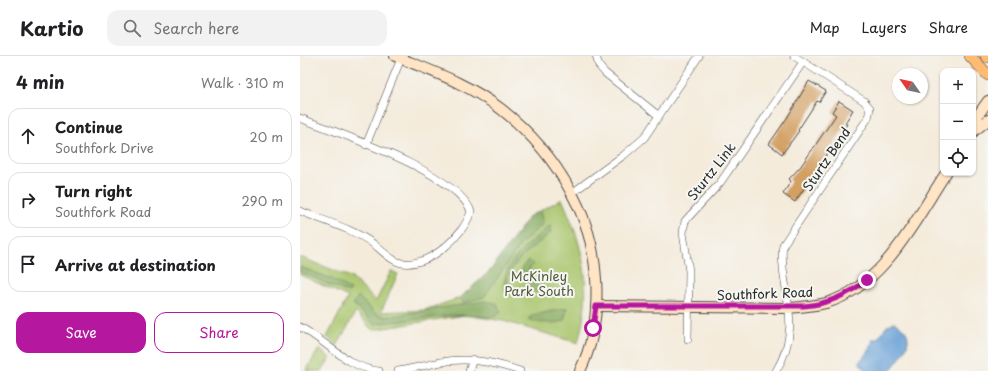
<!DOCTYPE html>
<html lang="en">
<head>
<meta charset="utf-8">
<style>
  body { margin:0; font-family:"Playpen Sans",sans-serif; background:#f2f2f2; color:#202124 }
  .controls { position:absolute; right:12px; top:12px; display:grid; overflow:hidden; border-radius:8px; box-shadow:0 1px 3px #0004 }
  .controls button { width:36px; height:36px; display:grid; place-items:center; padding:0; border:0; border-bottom:1px solid #e0e0e0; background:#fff; color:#202124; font:20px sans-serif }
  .compass { position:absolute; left:592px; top:12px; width:36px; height:36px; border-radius:50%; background:#fff; box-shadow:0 1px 3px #0004; rotate:304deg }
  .stop { position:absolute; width:12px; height:12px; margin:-9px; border:3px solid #b5179e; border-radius:50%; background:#fff }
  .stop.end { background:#b5179e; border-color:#fff; box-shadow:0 1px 4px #0008 }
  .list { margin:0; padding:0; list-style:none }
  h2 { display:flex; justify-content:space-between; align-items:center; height:52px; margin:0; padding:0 16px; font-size:17px }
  h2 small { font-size:13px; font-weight:400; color:#757577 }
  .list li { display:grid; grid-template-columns:26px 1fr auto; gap:12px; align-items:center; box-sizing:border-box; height:56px; margin:0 8px 8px; padding:0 8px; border:1px solid #e0e0e0; border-radius:12px }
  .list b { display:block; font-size:15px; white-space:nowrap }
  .list p { margin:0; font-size:13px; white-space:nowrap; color:#757577 }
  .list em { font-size:13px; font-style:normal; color:#757577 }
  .actions { display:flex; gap:8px; padding:12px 16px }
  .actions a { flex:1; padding:9px 0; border:1px solid #b5179e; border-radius:12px; text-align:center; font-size:14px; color:#b5179e }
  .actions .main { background:#b5179e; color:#fff }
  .icon { flex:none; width:22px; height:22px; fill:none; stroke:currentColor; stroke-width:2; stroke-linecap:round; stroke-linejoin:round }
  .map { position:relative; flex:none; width:688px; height:315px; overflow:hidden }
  header { display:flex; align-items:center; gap:24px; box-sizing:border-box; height:56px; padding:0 20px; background:#fff; border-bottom:1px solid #e0e0e0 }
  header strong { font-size:19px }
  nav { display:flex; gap:22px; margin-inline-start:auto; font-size:14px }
  .search { width:280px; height:36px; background:#f2f2f2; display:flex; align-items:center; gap:10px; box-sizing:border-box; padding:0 14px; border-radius:12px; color:#757577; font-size:15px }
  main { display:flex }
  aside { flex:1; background:#fff }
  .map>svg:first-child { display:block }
</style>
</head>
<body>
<header>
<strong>Kartio</strong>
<div class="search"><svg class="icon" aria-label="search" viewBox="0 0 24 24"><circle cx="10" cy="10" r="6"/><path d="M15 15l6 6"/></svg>Search here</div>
<nav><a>Map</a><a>Layers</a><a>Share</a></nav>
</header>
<main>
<aside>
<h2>4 min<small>Walk · 310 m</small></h2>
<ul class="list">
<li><svg class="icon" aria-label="ahead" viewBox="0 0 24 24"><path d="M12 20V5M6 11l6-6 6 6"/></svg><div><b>Continue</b><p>Southfork Drive</p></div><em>20 m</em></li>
<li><svg class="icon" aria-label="right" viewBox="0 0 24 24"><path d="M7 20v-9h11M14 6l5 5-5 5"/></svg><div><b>Turn right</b><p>Southfork Road</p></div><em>290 m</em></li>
<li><svg class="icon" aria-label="arrive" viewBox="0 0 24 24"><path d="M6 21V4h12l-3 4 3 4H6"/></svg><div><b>Arrive at destination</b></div></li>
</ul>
<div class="actions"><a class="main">Save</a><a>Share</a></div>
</aside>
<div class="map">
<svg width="688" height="315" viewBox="0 0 688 315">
  <rect width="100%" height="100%" fill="#f6f6f2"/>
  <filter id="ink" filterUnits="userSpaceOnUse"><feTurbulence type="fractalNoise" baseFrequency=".025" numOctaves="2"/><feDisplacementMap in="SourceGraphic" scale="8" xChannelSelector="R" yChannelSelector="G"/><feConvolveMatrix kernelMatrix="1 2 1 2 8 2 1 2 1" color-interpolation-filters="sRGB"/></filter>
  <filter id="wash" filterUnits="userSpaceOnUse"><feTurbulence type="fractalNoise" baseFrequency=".012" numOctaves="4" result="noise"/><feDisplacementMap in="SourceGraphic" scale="16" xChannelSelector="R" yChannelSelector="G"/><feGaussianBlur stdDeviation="0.9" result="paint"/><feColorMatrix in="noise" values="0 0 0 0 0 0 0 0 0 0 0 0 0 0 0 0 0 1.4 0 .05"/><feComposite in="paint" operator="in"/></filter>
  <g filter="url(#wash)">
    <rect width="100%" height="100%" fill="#f4ebdb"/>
    <g fill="#a8c46b" stroke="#6a784b">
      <path d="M262 143C285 195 293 230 278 287L203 265 165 259 72 274 56 256 37 290 27 281 48 241 0 219V201L51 221 76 245 91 215 98 218 81 256 124 254 160 242 190 215 230 160Z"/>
      <path d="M19 293 30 302 22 315H6Z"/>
    </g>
    <g fill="#86aa5f" stroke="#586a45">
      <path d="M240 155 243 168 221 188 184 241 163 247 160 242 190 215 230 160Z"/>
      <path d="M251 169 250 177C238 188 212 205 208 222 207 228 209 235 209 241 190 215 233 183 251 169Z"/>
      <path d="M229 204 233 208 229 213C232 231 234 230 252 234V240C230 235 226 234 222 211Z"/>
      <path d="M0 211 32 223 51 234 49 237 0 216Z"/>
      <path d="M58 240 75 257 86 261 184 245 196 247 201 256 195 261 153 259 74 268 53 248Z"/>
      <path d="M267 252 264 265C252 268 239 268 228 263L233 259Z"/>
    </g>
    <path fill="#669fd5" stroke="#486580" d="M594 266C598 269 604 272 606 276 614 289 597 305 590 315H566L559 306 570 293 573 283H577L587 270Z"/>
    <g id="blocks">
      <g fill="#d39f62">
        <path d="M509 25 526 35 519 46 517 45 498 74 499 75 482 98 469 88 487 62Z"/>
        <path d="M539 45 553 54 545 67 547 68 495 146 483 138 491 125 489 123 501 110 536 59 532 56Z"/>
      </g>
    </g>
  </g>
  <g filter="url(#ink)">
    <use href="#blocks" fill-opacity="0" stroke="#494845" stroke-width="1"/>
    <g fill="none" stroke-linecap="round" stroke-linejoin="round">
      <defs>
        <g id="street">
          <path d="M296 0 299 10 305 17 359 60"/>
          <path d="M0 62C40 78 155 116 171 155 164 180 129 211 102 207 93 206 82 195 75 189 54 173 24 165 0 155"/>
          <path d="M66 89 102 0"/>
          <path d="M272 137 324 99 344 82 399 0"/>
          <path d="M0 271C27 285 47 312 79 315"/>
          <path d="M388 283 389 215 383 177 385 165 420 127 503 6"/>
          <path d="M98 315C112 313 126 309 141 306 169 301 193 306 220 315"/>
          <path d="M169 315 173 303"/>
          <path d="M476 315C496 282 490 256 484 220 483 210 481 200 483 189L568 62 570 52 564 45 494 0"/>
        </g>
        <g id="secondary">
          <path d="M95 0C131 15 169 28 201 53 229 75 254 104 271 136 300 187 306 261 280 315"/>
          <path d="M675 74 688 64"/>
          <path d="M673 76 678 59 688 45"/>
          <path d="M296 250 489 252C501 251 514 250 526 247 584 230 615 164 646 117"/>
        </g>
        <g id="primary">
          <path d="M670 0 688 19"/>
          <path d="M686 0 688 1"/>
        </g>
      </defs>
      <use href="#street" stroke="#494845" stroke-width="8"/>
      <use href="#secondary" stroke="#494845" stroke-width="12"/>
      <use href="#primary" stroke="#494845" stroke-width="12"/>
      <use href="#street" stroke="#fff" stroke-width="7"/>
      <use href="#secondary" stroke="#ffe4c6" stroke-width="10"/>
      <use href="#primary" stroke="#ffbb71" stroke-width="11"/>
    </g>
  </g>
  <g fill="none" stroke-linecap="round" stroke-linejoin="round" filter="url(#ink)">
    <path stroke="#b5179e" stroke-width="5" d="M293 272 296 250H504C529 248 547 239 567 224"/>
  </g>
  <g text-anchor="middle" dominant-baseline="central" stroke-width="4" stroke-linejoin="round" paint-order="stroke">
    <g font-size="13" fill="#2b2b2b" stroke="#f6f6f2">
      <text transform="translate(526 103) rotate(-56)">Sturtz Bend</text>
      <text transform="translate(411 115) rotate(-52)">Sturtz Link</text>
      <text transform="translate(465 237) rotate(-2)">Southfork Road</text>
    </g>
    <g font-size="13" fill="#50593e" stroke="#f6f6f2">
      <text x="239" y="219">McKinley<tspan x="239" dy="15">Park South</tspan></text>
    </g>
  </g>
</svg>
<div class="controls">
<button>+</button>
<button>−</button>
<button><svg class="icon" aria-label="locate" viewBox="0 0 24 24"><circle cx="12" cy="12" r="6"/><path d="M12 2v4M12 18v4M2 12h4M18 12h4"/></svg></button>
</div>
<svg class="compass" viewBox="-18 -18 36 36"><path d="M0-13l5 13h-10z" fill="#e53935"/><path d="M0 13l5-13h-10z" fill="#757577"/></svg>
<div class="stop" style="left:293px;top:272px"></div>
<div class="stop end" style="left:567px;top:224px"></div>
</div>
</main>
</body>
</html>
